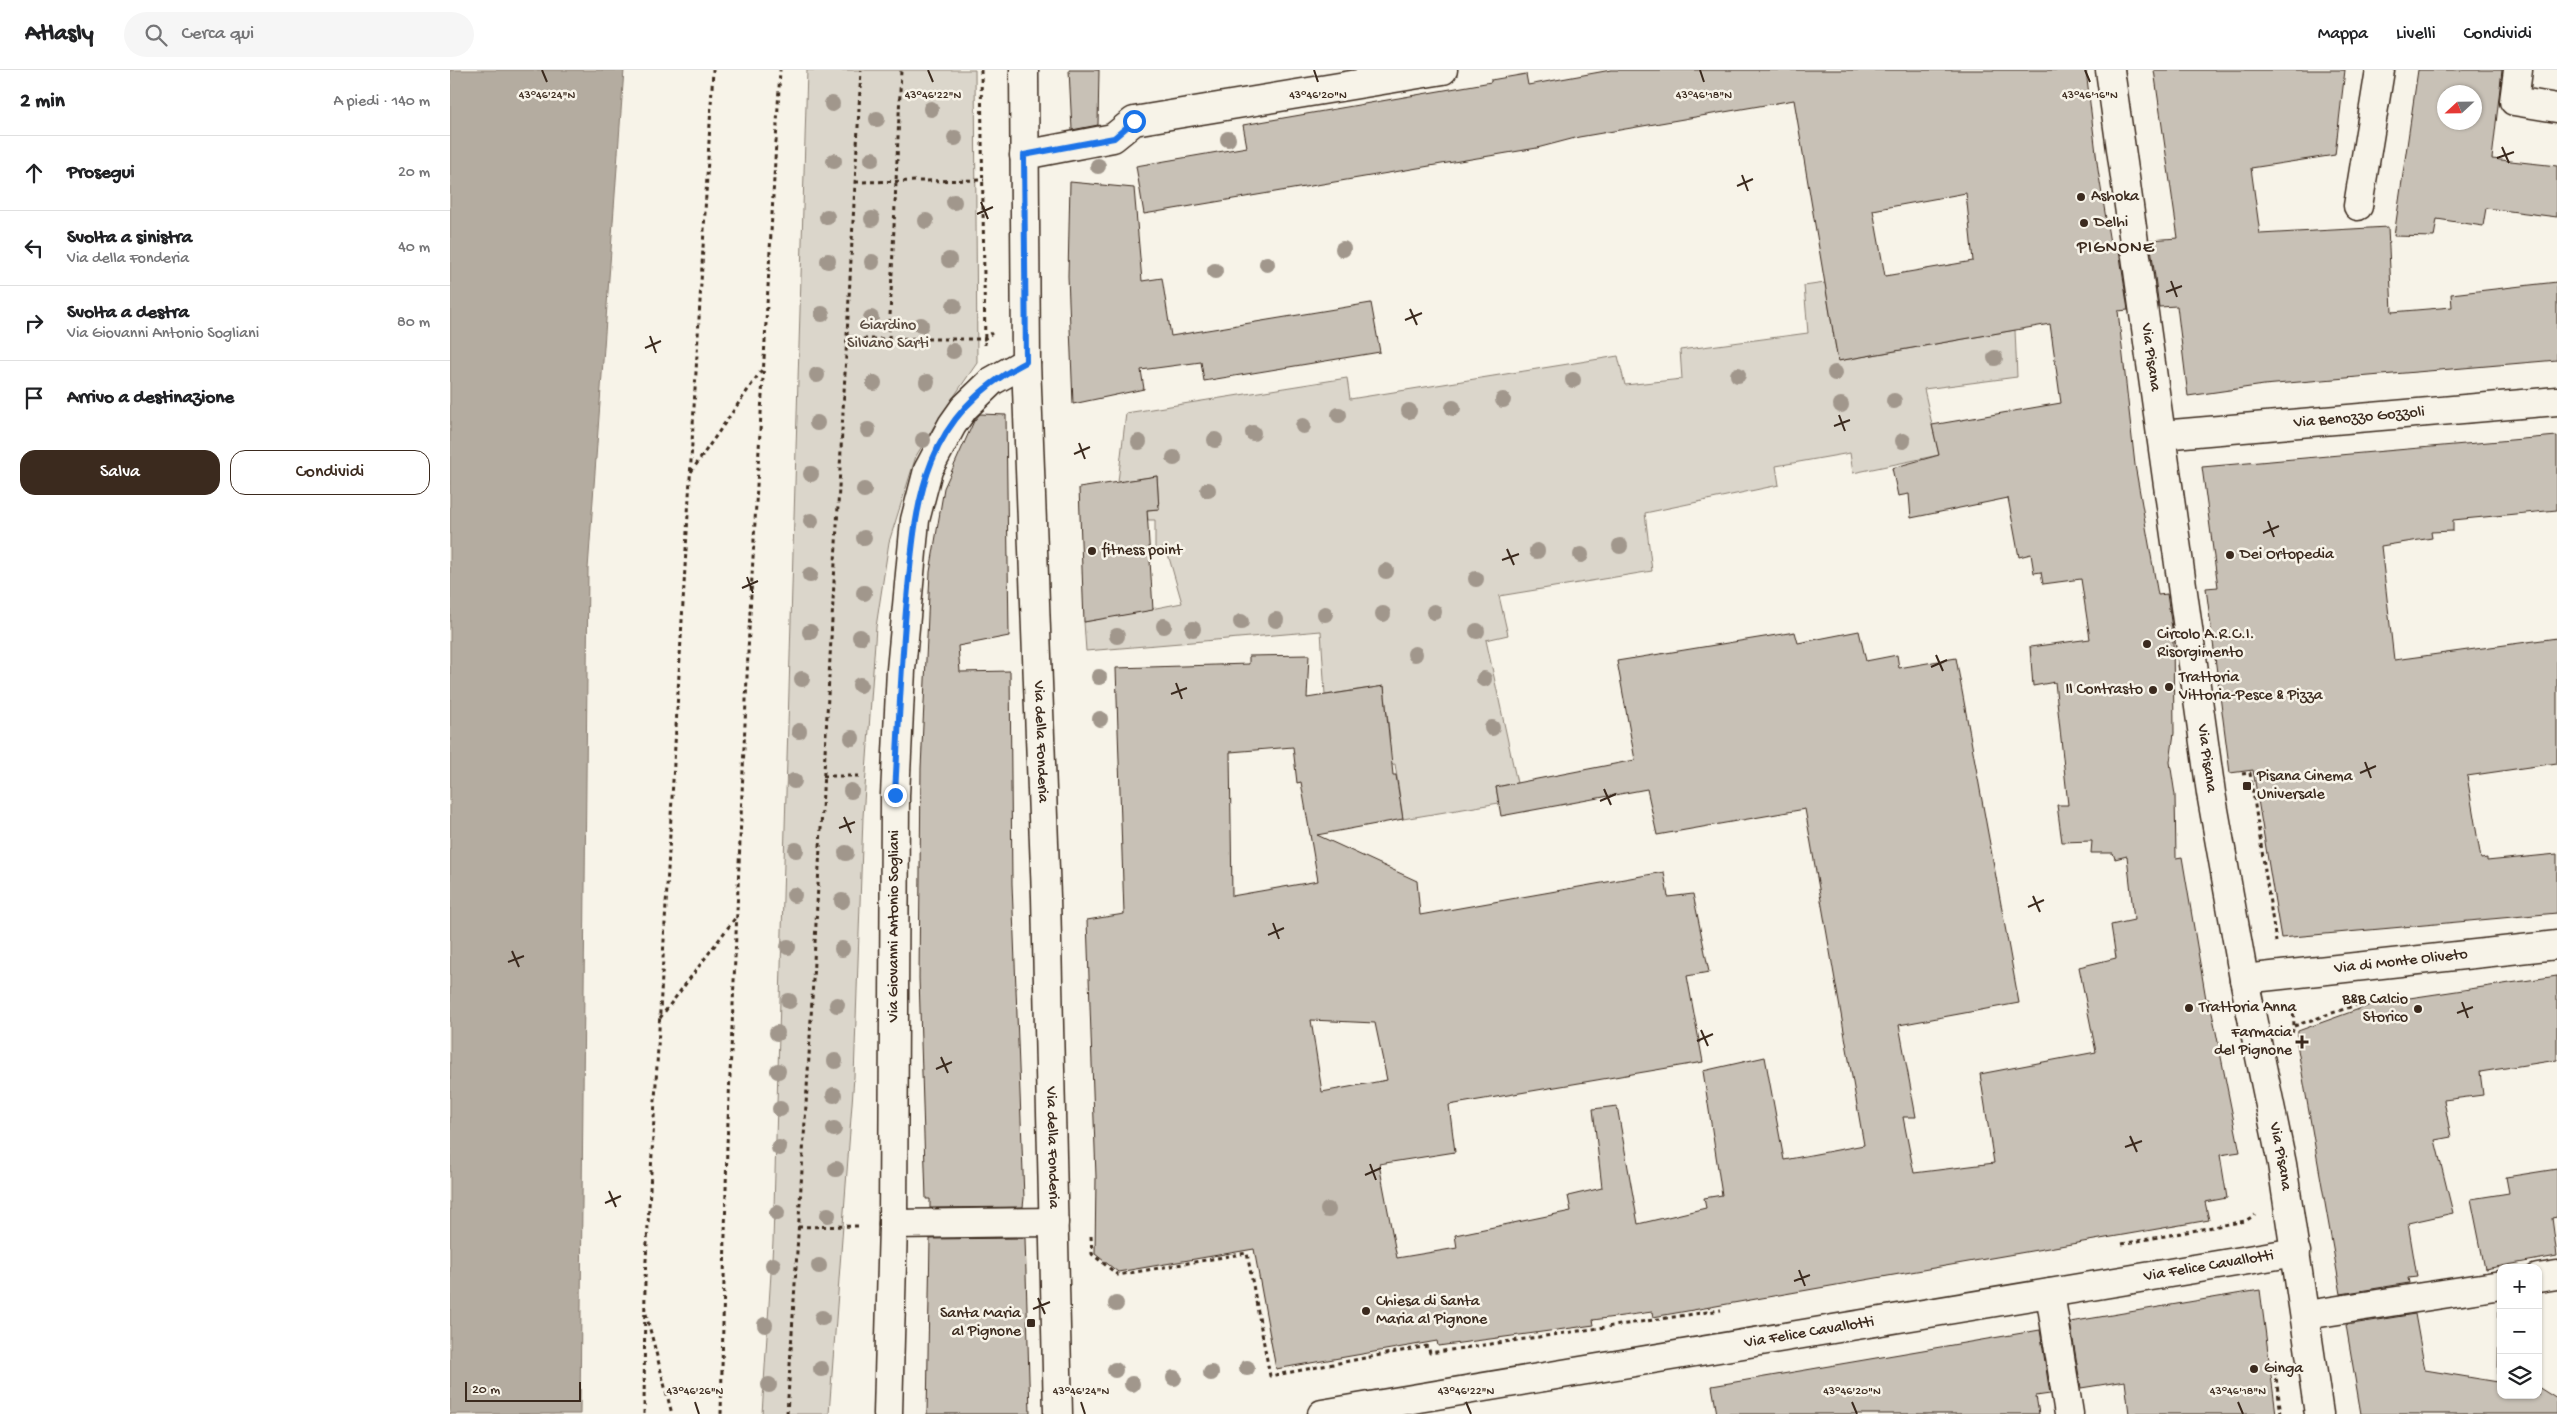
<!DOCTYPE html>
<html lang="it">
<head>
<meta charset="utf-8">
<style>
  body { margin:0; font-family:"Gochi Hand",sans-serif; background:#f6f6f6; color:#202124 }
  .controls { position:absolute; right:15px; bottom:15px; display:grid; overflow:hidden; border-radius:10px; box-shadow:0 1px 4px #0004 }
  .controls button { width:45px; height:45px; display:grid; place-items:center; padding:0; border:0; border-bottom:1px solid #e0e0e0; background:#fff; color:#202124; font:25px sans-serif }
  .compass { position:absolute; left:1987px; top:15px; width:45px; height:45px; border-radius:50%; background:#fff; box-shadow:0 1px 4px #0004; rotate:248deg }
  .scale { position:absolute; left:15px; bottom:12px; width:116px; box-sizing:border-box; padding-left:5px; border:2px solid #3b2a1e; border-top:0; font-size:14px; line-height:18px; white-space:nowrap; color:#3b2a1e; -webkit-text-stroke:4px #f7f3e8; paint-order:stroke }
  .stop { position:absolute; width:15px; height:15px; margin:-11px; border:4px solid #1a73e8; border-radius:50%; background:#fff }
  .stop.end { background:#1a73e8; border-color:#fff; box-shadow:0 1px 5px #0008 }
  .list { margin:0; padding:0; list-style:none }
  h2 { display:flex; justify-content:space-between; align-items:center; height:65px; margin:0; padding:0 20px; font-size:21px }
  h2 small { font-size:16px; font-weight:400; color:#757577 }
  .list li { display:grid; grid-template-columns:32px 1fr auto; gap:15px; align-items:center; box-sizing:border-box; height:75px; padding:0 20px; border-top:1px solid #e0e0e0 }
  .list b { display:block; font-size:19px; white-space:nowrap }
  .list p { margin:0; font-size:16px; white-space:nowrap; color:#757577 }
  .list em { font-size:16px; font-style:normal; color:#757577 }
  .actions { display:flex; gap:10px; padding:15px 20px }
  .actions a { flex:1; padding:11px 0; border:1px solid #3b2a1e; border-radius:15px; text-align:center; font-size:18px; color:#3b2a1e }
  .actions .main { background:#3b2a1e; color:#fff }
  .icon { flex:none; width:28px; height:28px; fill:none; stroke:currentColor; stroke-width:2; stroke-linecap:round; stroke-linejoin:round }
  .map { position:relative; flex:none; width:2107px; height:1344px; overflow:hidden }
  header { display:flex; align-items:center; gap:30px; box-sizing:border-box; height:70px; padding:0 25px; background:#fff; border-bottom:1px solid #e0e0e0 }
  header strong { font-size:24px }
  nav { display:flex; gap:28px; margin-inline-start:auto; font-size:18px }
  .search { width:350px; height:45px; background:#f6f6f6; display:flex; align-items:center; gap:12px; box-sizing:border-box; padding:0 18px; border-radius:28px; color:#757577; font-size:19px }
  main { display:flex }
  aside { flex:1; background:#fff }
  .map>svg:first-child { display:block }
</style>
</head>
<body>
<header>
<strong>Atlasly</strong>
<div class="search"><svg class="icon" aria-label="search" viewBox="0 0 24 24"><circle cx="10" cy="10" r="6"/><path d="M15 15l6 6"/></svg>Cerca qui</div>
<nav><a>Mappa</a><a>Livelli</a><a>Condividi</a></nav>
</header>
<main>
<aside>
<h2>2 min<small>A piedi · 140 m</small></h2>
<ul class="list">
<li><svg class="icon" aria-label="ahead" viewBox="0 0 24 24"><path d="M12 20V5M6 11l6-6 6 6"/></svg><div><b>Prosegui</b></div><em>20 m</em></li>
<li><svg class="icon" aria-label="left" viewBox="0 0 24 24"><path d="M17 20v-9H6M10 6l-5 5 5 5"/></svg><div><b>Svolta a sinistra</b><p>Via della Fonderia</p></div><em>40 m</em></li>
<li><svg class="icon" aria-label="right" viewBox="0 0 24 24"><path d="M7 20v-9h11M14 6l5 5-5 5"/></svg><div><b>Svolta a destra</b><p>Via Giovanni Antonio Sogliani</p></div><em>80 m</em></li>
<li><svg class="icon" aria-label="arrive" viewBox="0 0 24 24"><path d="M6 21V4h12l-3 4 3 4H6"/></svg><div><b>Arrivo a destinazione</b></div></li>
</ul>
<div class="actions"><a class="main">Salva</a><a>Condividi</a></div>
</aside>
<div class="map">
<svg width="2107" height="1344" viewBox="0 0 2107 1344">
  <rect width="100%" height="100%" fill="#f7f3e8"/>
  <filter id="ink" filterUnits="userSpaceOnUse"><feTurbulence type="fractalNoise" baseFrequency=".02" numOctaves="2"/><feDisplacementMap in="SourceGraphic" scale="10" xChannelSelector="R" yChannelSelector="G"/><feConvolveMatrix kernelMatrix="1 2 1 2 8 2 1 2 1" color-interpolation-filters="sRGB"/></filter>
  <g filter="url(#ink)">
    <g fill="#dbd6cb" stroke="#8b8074">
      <path d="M357 0H525L527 293 489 348 466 386 439 472 426 557 413 747 404 1007 379 1344H312L323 1172Z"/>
      <path d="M1375 213 1388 291 1565 260 1567 307 1474 319 1489 385 1403 403 1400 383 1326 396 1329 415 1195 443 1202 501 1049 526 1058 565 1036 570 1067 713 1046 717 1049 733 953 749 945 694 884 704 881 674 940 669 934 616 875 625 871 561 636 581 634 552 732 533 716 477 705 480V450H698L697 440 709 439 707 406 668 412 676 343 897 308 900 329 1168 286 1175 315 1232 309 1230 280 1358 263 1354 216Z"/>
    </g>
    <path fill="#b4aca0" stroke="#84786c" d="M0 0H174L138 499 130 1344H0Z"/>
    <g fill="#c8c1b6" stroke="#3b2a1e" fill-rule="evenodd">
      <path d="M619 0H649L648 55 622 60Z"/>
      <path d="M1161 0H1636L1648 100 1660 173H1668L1678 240 1668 241 1685 395 1708 525 1717 524 1723 565 1724 663 1720 692 1725 725 1726 788 1732 787 1756 929H1759L1765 957 1790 1082 1770 1085 1777 1128 1755 1132 1759 1150 1203 1247 1202 1242 1143 1250 1144 1255 988 1276 987 1271 826 1299 804 1179 668 1202 645 1184 646 1107 637 850 674 844 666 598 799 594V586L859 585 857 628 934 616 943 705H946L953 749 867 765 967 811 970 845 1214 802 1218 827 1243 824 1259 902 1237 906 1253 992 999 1035 1005 1082 929 1094 947 1188 1007 1178 1005 1165 1121 1141 1118 1126 1152 1118 1143 1039 1167 1036 1188 1154 1256 1138 1254 1128 1272 1125 1253 1001 1315 987 1334 1090 1414 1075 1355 739 1207 765 1197 719 1051 746 1046 717 1185 690 1167 591 1345 562 1348 573 1409 561 1416 591 1447 585 1449 598 1506 588 1569 933 1449 955 1466 1047H1453L1464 1103 1544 1093 1530 1004 1646 982 1629 897 1666 888 1661 855 1684 850 1677 786 1665 789 1663 783H1641L1642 771 1612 772 1607 735H1618L1605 612 1583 616 1580 577 1640 569 1631 509 1593 514 1591 502 1584 503 1581 484 1569 487 1558 428 1461 448 1459 424 1448 426 1442 398 1489 385 1482 355 1611 333 1600 254 1388 291 1344 30 1129 67 1087 78 694 144 686 96 797 77 793 55 1041 12V10L1076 4 1078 15ZM1516 123 1523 191 1435 206 1423 140ZM843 677 847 713 851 712 868 811 782 826 780 682ZM861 950 925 953 937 1010 872 1022Z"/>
      <path d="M1704 0H1895L1885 85 1801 98 1810 164 1938 157 1942 242 2002 237 2001 224 2107 212V290L1814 315 1738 326 1727 236 1709 237 1700 170 1728 168Z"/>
      <path d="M1968 0H2052L2042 89 2107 96V147L2036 138 2033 156 1987 149 1984 167 1944 166ZM1994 22H2024V52H1994Z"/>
      <path d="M620 112 684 118 692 211 712 208 721 266 921 233 930 282 754 311 751 292 691 300 694 319 623 334 618 206Z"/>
      <path d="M530 344 556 345 559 566 508 576 510 602 560 601 562 814 574 1128 573 1137 480 1138V1129H476L469 908 471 698 480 502 494 418 524 351Z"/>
      <path d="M2107 366V440L2003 450V461L1981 462 1982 468 1931 476 1944 590 2107 568V693L2017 706 2031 789 2037 788V791L2107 784V843L1831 868 1803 700 1780 703 1756 518 1768 517 1752 397Z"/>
      <path d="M707 406 709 439 697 440 703 540 634 552 629 418Z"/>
      <path d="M2107 906V990L2030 1002 2033 1025 1994 1030 2001 1067 1985 1070 2003 1143 1958 1153 1967 1207 1958 1208 1959 1213 1891 1224 1847 974 1848 961 1926 933Z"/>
      <path d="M2107 1099V1147L2102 1148 2107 1186 2035 1199 2021 1129 2059 1123 2056 1107Z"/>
      <path d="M575 1168 580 1344H477L480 1169Z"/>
      <path d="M1810 1220 1826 1344H1679L1675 1311 1631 1318 1620 1252Z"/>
      <path d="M2049 1241 2051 1325H2088V1317L2107 1329V1344H1911L1896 1255 1965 1244 1975 1300 2048 1312Z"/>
      <path d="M1590 1260 1600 1324 1586 1326 1589 1344H1267L1262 1316Z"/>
    </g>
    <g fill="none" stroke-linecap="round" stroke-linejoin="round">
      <defs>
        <g id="minor">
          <path id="s1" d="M574 0 576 292 596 827 608 1344"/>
          <path id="s2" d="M1660 0 1761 723 1794 909 1832 1094 1869 1344"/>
          <path d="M2068 0 2064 31 2107 38"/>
          <path d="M574 85 663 68 684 51 993 0"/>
          <path d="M1908 136 1930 0"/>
          <path id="s3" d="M1711 365 2107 331"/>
          <path id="s4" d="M1794 909 2107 875"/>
          <path d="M443 1154 604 1152"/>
          <path d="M2088 1208 2107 1205"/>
          <path d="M1600 1223 1619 1344"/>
          <path d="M1856 1245 2051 1215"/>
          <path id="s5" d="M438 1344 443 1154 445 725 451 600 465 450 478 400 502 355 514 338 542 311 576 292"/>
          <path id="s6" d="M872 1344 1846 1182"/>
        </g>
      </defs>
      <use href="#minor" stroke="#3b2a1e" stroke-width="31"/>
      <g stroke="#3b2a1e" stroke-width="3" stroke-dasharray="4 4" stroke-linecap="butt">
        <path d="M531 0 535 275"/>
        <path d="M405 112 534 110"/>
        <path d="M397 269H534L542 263"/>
        <path d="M439 269 451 0"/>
        <path d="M241 402 313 298"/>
        <path d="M1792 704 1800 703 1826 872"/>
        <path d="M373 706H412"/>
        <path d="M210 948 286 847"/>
        <path d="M1844 956 1915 932"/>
        <path d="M1842 963 1844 956 1843 937"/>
        <path d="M348 1157 410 1156"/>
        <path d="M641 1166 642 1184 668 1205 797 1183 820 1306 978 1276 980 1283 1271 1240"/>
        <path d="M1672 1174 1795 1151 1805 1145"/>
        <path d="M196 1244 222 1344"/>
        <path d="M1824 1293 1831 1344"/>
        <path d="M194 1344 195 1208 263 0"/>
        <path d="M271 1344 277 1075 299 560 330 0"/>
        <path d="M337 1344 359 986 411 0"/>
      </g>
      <use href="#minor" stroke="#f7f3e8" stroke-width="28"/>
    </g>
    <g fill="#a1978c">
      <circle cx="382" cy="34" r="8"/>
      <circle cx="481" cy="39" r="8"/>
      <circle cx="427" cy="49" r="8"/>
      <circle cx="505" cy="68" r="8"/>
      <circle cx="778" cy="69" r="8"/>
      <circle cx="422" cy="89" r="8"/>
      <circle cx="384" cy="91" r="8"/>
      <circle cx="648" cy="96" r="8"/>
      <circle cx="504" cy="132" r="8"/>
      <circle cx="377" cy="147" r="8"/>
      <circle cx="422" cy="149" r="8"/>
      <circle cx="476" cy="151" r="8"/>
      <circle cx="893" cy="179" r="8"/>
      <circle cx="499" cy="190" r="8"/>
      <circle cx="378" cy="191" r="8"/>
      <circle cx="422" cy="192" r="8"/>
      <circle cx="817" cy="194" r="8"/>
      <circle cx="765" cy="201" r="8"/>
      <circle cx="504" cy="236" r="8"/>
      <circle cx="372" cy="244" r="8"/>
      <circle cx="421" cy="248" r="8"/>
      <circle cx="471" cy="255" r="8"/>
      <circle cx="503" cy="281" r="8"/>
      <circle cx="1545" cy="288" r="8"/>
      <circle cx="1385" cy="303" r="8"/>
      <circle cx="367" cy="305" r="8"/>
      <circle cx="1288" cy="305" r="8"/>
      <circle cx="1123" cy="310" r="8"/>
      <circle cx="477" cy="312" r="8"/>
      <circle cx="424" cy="313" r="8"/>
      <circle cx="1053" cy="330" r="8"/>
      <circle cx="1444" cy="331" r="8"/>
      <circle cx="1391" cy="335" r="8"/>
      <circle cx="1003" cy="338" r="8"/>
      <circle cx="959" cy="341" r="8"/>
      <circle cx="889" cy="345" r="8"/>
      <circle cx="367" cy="353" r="8"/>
      <circle cx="853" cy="356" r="8"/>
      <circle cx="418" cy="360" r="8"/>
      <circle cx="803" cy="363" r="8"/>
      <circle cx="473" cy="370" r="8"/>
      <circle cx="765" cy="370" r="8"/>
      <circle cx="1453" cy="371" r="8"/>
      <circle cx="689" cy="372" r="8"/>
      <circle cx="724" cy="388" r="8"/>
      <circle cx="361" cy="404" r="8"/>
      <circle cx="414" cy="420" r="8"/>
      <circle cx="758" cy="420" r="8"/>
      <circle cx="361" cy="451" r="8"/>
      <circle cx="414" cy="468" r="8"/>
      <circle cx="1170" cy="476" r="8"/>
      <circle cx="1087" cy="481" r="8"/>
      <circle cx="1131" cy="485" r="8"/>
      <circle cx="936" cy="501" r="8"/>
      <circle cx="360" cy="505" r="8"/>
      <circle cx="1026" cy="509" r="8"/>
      <circle cx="414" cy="523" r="8"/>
      <circle cx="984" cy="542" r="8"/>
      <circle cx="875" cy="544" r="8"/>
      <circle cx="933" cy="544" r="8"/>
      <circle cx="826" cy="550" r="8"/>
      <circle cx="791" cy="552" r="8"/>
      <circle cx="714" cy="556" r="8"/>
      <circle cx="743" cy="559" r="8"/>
      <circle cx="1027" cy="561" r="8"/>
      <circle cx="360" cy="562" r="8"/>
      <circle cx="667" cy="566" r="8"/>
      <circle cx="410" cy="567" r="8"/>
      <circle cx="965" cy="584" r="8"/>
      <circle cx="649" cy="607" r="8"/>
      <circle cx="352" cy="609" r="8"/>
      <circle cx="1034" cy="609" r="8"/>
      <circle cx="410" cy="615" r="8"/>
      <circle cx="650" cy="649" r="8"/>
      <circle cx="1042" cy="658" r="8"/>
      <circle cx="349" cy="661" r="8"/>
      <circle cx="402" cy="668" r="8"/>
      <circle cx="344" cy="711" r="8"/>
      <circle cx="401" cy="721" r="8"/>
      <circle cx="346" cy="780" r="8"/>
      <circle cx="396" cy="783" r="8"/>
      <circle cx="344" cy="825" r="8"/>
      <circle cx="392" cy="831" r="8"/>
      <circle cx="338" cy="877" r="8"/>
      <circle cx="392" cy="879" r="8"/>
      <circle cx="339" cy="931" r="8"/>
      <circle cx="387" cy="935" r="8"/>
      <circle cx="327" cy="963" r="8"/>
      <circle cx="385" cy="991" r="8"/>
      <circle cx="328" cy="1001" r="8"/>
      <circle cx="384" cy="1025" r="8"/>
      <circle cx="330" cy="1039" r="8"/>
      <circle cx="384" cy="1059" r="8"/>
      <circle cx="329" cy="1078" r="8"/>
      <circle cx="386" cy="1099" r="8"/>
      <circle cx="878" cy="1140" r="8"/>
      <circle cx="327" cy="1143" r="8"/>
      <circle cx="378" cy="1145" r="8"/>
      <circle cx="323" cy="1195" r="8"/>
      <circle cx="369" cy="1196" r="8"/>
      <circle cx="666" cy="1234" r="8"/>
      <circle cx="372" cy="1248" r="8"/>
      <circle cx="315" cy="1255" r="8"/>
      <circle cx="797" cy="1298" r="8"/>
      <circle cx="371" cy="1299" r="8"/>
      <circle cx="665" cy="1300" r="8"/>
      <circle cx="761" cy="1303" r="8"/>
      <circle cx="724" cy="1308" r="8"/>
      <circle cx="682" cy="1314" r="8"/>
      <circle cx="319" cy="1315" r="8"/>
    </g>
  </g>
  <g fill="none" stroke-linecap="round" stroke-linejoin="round" filter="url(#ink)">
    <path stroke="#1a73e8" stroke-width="6" d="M445 725C448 663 451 602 456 540 466 433 469 348 576 292L574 85 664 68 684 51"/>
  </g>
  <path fill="none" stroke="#3b2a1e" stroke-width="2" d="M92 0 97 12M478 0 483 12M864 0 868 12M1250 0 1254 12M1635 0 1640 12M2052 77 2059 93M2047 88 2064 82M1292 105 1298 121M1287 116 1303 109M531 132 538 149M527 144 543 137M1721 211 1727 227M1716 222 1732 216M960 239 967 255M955 250 972 243M200 266 206 283M195 278 211 271M1389 345 1395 361M1384 356 1400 350M629 373 635 389M624 384 640 377M1818 451 1824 467M1813 463 1829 456M1057 479 1064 495M1052 490 1069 484M297 507 303 523M292 518 308 511M1486 585 1493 601M1481 597 1497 590M726 613 732 629M721 624 737 618M1915 692 1921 708M1910 703 1926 696M1154 719 1161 735M1150 731 1166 724M394 747 401 763M389 758 405 752M1583 826 1590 842M1578 837 1594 830M823 853 829 869M818 865 834 858M62 881 69 897M58 892 74 886M2012 932 2018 948M2007 943 2023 937M1251 960 1258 976M1247 971 1263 964M491 987 498 1003M486 999 502 992M1680 1066 1687 1082M1675 1077 1692 1071M920 1094 926 1110M915 1105 931 1098M159 1121 166 1137M155 1133 171 1126M1349 1200 1355 1216M1344 1211 1360 1205M588 1228 595 1244M583 1239 600 1232M245 1332 249 1344M631 1332 635 1344M1016 1332 1021 1344M1402 1332 1407 1344M1788 1332 1793 1344"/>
  <g fill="#3b2a1e" stroke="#f7f3e8" stroke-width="2">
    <circle cx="1631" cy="127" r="5"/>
    <circle cx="1634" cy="153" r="5"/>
    <circle cx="642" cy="481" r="5"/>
    <circle cx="1780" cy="485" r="5"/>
    <circle cx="1697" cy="574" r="5"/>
    <circle cx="1719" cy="617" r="5"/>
    <circle cx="1703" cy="620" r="5"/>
    <rect x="1792" y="711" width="10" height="10" rx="2.5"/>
    <circle cx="1739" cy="938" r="5"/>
    <circle cx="1968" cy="939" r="5"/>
    <path d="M1849.5 964.5h5v5h5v5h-5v5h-5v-5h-5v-5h5z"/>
    <circle cx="916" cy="1241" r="5"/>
    <rect x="576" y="1248" width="10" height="10" rx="2.5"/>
    <circle cx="1804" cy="1299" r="5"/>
  </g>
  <g text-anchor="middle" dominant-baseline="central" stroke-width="5" stroke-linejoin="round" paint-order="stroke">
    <g font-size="16" fill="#3b2a1e" stroke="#f7f3e8" text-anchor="start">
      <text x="1641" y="127">Ashoka</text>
      <text x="1644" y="153">Delhi</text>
      <text x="652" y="481">fitness point</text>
      <text x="1790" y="485">Dei Ortopedia</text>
      <text x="1707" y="565">Circolo A.R.C.I.<tspan x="1707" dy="18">Risorgimento</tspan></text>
      <text x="1729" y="608">Trattoria<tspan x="1729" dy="18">Vittoria-Pesce &amp; Pizza</tspan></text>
      <text x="1693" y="620" text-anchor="end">Il Contrasto</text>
      <text x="1807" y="707">Pisana Cinema<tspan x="1807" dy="18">Universale</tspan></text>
      <text x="1958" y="930" text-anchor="end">B&amp;B Calcio<tspan x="1958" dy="18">Storico</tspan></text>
      <text x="1749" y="938">Trattoria Anna</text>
      <text x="1842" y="963" text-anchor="end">Farmacia<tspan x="1842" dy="18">del Pignone</tspan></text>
      <text x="926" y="1232">Chiesa di Santa<tspan x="926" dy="18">Maria al Pignone</tspan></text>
      <text x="571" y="1244" text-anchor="end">Santa Maria<tspan x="571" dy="18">al Pignone</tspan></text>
      <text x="1814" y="1299">Ginga</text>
    </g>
    <g font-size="16" fill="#5b4c41" stroke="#f7f3e8">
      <text x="438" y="256">Giardino<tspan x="438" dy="18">Silvano Sarti</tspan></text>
    </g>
    <g font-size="16" fill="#3b2a1e" stroke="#f7f3e8">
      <text stroke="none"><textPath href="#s2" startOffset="290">Via Pisana</textPath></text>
      <text stroke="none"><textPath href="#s3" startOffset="199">Via Benozzo Gozzoli</textPath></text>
      <text stroke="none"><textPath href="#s1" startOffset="672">Via della Fonderia</textPath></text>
      <text stroke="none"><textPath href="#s2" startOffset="695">Via Pisana</textPath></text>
      <text stroke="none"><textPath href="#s5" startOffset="488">Via Giovanni Antonio Sogliani</textPath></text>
      <text stroke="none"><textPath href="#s4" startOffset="158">Via di Monte Oliveto</textPath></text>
      <text stroke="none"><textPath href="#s1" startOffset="1078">Via della Fonderia</textPath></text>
      <text stroke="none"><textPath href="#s2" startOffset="1100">Via Pisana</textPath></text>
      <text stroke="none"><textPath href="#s6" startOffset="899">Via Felice Cavallotti</textPath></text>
      <text stroke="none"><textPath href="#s6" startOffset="494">Via Felice Cavallotti</textPath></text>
    </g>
    <g font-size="18" letter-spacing="1" fill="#3b2a1e" stroke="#f7f3e8">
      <text x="1666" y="178">PIGNONE</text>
    </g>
  </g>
  <g font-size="12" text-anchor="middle" fill="#3b2a1e" stroke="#f7f3e8" stroke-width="5" stroke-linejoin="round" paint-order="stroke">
    <text x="97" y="28">43°46'24"N</text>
    <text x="483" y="28">43°46'22"N</text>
    <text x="868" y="28">43°46'20"N</text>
    <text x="1254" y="28">43°46'18"N</text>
    <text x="1640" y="28">43°46'16"N</text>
    <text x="245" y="1324">43°46'26"N</text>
    <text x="631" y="1324">43°46'24"N</text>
    <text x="1016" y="1324">43°46'22"N</text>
    <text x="1402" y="1324">43°46'20"N</text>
    <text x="1788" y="1324">43°46'18"N</text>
  </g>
</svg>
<div class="controls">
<button>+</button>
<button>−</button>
<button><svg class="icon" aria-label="layers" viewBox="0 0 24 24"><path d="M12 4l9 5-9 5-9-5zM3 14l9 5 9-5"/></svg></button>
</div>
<svg class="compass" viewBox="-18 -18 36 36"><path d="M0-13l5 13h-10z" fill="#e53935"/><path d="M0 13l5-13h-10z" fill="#757577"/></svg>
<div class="scale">20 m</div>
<div class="stop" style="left:684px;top:51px"></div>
<div class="stop end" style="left:445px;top:725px"></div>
</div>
</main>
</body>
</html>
